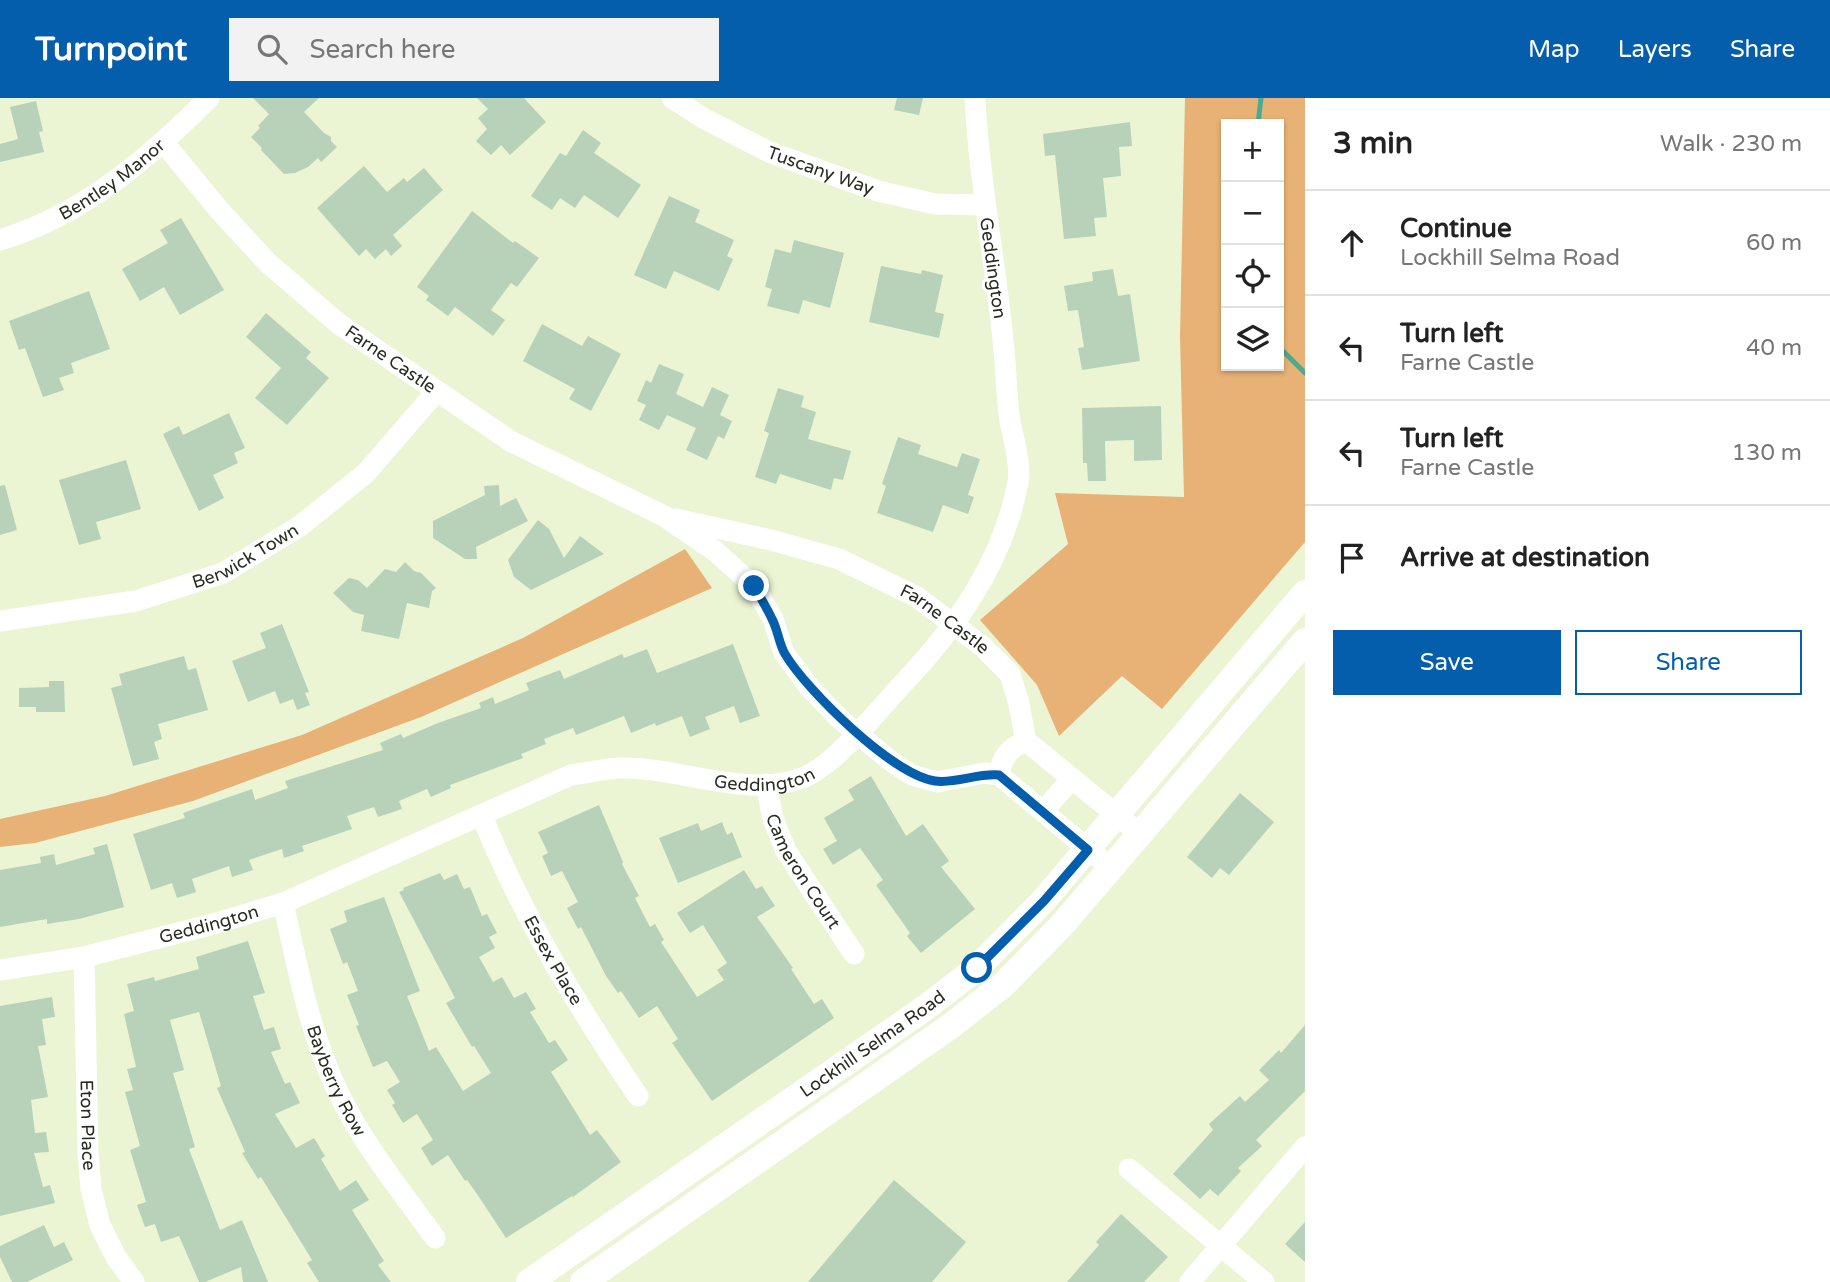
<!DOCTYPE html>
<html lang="en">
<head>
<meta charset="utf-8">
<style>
  body { margin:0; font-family:"Varela Round",sans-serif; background:#f2f2f2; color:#222 }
  .controls { position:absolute; right:21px; top:21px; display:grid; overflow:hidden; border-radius:0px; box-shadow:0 2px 5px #0004 }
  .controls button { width:63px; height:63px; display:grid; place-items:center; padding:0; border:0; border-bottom:2px solid #e0e0e0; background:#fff; color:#222; font:35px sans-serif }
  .stop { position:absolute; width:21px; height:21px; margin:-16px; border:5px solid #055eac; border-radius:50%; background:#fff }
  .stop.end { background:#055eac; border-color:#fff; box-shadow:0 2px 7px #0008 }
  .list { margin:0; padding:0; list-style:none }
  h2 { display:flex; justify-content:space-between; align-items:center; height:91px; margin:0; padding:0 28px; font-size:30px }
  h2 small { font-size:23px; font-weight:400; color:#767676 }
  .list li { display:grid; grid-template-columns:46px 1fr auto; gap:21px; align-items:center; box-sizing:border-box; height:105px; padding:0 28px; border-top:2px solid #e0e0e0 }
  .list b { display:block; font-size:26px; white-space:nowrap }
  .list p { margin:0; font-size:23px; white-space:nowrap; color:#767676 }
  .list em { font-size:23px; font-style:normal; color:#767676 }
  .actions { display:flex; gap:14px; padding:21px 28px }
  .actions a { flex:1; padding:16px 0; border:2px solid #055eac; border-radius:0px; text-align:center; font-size:24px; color:#055eac }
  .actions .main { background:#055eac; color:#fff }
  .icon { flex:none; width:38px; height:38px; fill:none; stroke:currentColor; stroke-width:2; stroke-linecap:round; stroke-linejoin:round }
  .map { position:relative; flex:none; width:1305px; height:1184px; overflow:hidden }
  header { display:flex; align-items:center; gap:42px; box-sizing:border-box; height:98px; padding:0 35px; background:#055eac; color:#fff }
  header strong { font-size:33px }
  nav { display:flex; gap:38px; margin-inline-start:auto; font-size:24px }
  .search { width:490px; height:63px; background:#f2f2f2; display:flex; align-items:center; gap:18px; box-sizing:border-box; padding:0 24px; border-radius:0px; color:#767676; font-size:26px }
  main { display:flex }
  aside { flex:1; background:#fff }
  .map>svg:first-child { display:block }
</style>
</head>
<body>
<header>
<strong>Turnpoint</strong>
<div class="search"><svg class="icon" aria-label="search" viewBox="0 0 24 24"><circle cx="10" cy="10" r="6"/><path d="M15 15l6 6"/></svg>Search here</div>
<nav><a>Map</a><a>Layers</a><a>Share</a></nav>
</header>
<main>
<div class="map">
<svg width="1305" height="1184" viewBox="0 0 1305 1184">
  <rect width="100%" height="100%" fill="#ebf5d4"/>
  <g fill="#e8b276" fill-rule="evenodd">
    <path d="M1185 0H1305V444L1162 611 1122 578 1059 638 1037 587 980 522 1068 446 1055 395 1184 399 1180 239ZM1279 26V268H1226V26Z"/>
    <path d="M685 451 712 490 421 619 193 703 35 745 0 749V721L105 698 302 637 523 540Z"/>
  </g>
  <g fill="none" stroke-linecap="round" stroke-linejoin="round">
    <g stroke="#49ab92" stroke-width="5">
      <path d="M1258 26 1261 0"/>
      <path d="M1279 249 1305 275"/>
    </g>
  </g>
  <g fill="#b7d2b9">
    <path d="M253 0H319L304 14 324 35 331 39V43L337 49 321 64 318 60 308 69 295 75 284 76 261 52 262 50 251 39 260 30 258 28 269 16Z"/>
    <path d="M477 0H524L546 24 510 57 501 47 491 57 476 43 487 31 478 20 488 11Z"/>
    <path d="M897 0H923L919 17 894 12Z"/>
    <path d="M36 3 43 33 39 34 44 54 0 64V46L18 41 10 9Z"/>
    <path d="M1130 24 1132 48 1119 49 1121 78 1103 80 1107 119 1094 120 1096 138 1064 141 1055 57 1045 58 1043 36Z"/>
    <path d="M583 32 601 45 594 55 641 87 618 120 584 97 575 110 560 100 552 112 531 98 560 55 566 58Z"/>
    <path d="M364 68 387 94 404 80 407 84 424 70 443 92 393 137 402 148 391 158 386 151 375 161 366 151 359 158 317 110Z"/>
    <path d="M669 98 700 112 695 124 734 142 727 158 733 161 719 193 674 173 666 191 634 177Z"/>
    <path d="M472 113 513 145 515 143 539 160 517 189 511 185 491 212 505 222 493 238 455 209 448 218 426 202 429 198 417 189Z"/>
    <path d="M181 120 224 192 180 217 164 189 140 203 122 171 168 145 160 132Z"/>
    <path d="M794 142 844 155 830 210 803 202 799 216 767 208 772 191 765 189 775 151 791 155Z"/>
    <path d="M881 168 921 176 922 172 943 177 935 214 944 216 939 240 869 224Z"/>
    <path d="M1113 171 1118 198 1130 196 1140 263 1082 272 1078 250 1084 249 1078 212 1068 213 1064 188 1093 183 1092 174Z"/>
    <path d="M89 193 110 251 71 265 74 275 59 280 64 292 43 299 25 250 19 252 9 223Z"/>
    <path d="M266 215 311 254 306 260 329 280 287 327 255 300 281 270 246 239Z"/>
    <path d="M542 226 582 248 588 238 621 256 591 313 569 301 575 291 523 263Z"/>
    <path d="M659 266 684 276 676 296 703 309 712 289 729 297 720 317 732 323 724 341 718 338 707 362 686 352 696 330 667 317 659 332 639 322 646 307 637 303 646 282 651 285Z"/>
    <path d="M778 290 804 298 801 309 816 314 808 341 851 353 843 382 834 380 831 392 780 376 776 386 755 379 769 335 764 333Z"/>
    <path d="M1161 308 1162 362 1134 363V342L1105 343 1106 383H1088L1087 365H1083L1082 310Z"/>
    <path d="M229 315 245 350 234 355 238 365 213 377 224 400 199 413 163 336 179 328 183 337Z"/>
    <path d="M898 339 921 347 918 356 957 369 962 355 980 361 968 397 974 399 968 416 943 407 933 434 877 415 886 388 882 386Z"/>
    <path d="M126 362 141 411 96 424 101 441 79 447 59 382Z"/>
    <path d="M5 387 17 432 0 437V388Z"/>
    <path d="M499 387 500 408 516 400 528 423 476 449 477 461H465L433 440V423L485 397 484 388Z"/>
    <path d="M538 422 549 431 564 460 580 438 604 456 531 492 514 479 508 462Z"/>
    <path d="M405 464 414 473 421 475 436 490 432 493 429 510 407 505 399 541 361 533 364 517 353 514 333 495 349 480 358 482 367 490 385 471 396 474Z"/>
    <path d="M282 526 309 594 305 595 310 607 297 612 293 601 280 606 275 593 248 604 232 563 266 550 260 535Z"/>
    <path d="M733 546 760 618 740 625 734 608 705 619 710 631 690 639 682 618 656 628 655 625 631 635 624 618 576 637 573 630 544 641 546 646 521 656 523 660 450 687 451 690 431 699 427 691 399 703 402 711 378 719 374 709 347 718 352 731 302 748 304 753 284 760 282 751 249 762 253 772 232 779 229 768 192 781 196 794 177 800 172 785 151 792 133 736 185 720 183 715 252 691 255 702 288 690 285 683 383 652 380 645 401 636 403 640 438 625 481 610 479 605 493 599 495 606 529 592 526 585 560 572 564 581 622 556 624 560 647 551 657 575Z"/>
    <path d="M184 558 188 572 196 570 208 612 158 626 162 641 154 644 159 661 133 668 111 590 122 587 119 576Z"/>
    <path d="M49 583H64L65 614H36V609H19V590L49 589Z"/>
    <path d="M871 678 906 738 923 726 949 763 941 769 975 811 921 855 907 838 910 835 876 787 883 782 860 750 833 767 823 751 837 743 824 720 854 702 848 692Z"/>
    <path d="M1240 695 1274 724 1229 777 1220 770 1212 780 1187 759Z"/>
    <path d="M599 707 623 764 622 766 639 798 635 800 650 829 655 826 664 842 661 844 697 899 724 882 717 872 727 865 703 827 690 835 677 815 744 772 756 791 762 788 775 808 757 819 793 870 791 871 814 906 822 901 834 920 712 1003 672 945 678 941 657 908 639 920 621 893 618 895 606 878 581 829 578 831 567 810 578 804 562 773 551 778 542 758 548 755 538 734Z"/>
    <path d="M722 724 727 737 732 734 742 759 678 785 659 740 698 725 701 733Z"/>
    <path d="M107 746 124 809 79 821 47 826V821L0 829V772L41 765 40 759 54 756 56 767 95 756 93 750Z"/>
    <path d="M440 775 444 782 457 776 464 791 470 789 482 818 487 816 497 835 489 839 495 850 479 859 493 884 502 879 514 900 526 894 536 911 530 914 549 945 555 942 568 962 551 974 590 1037 597 1032 621 1064 573 1099 572 1098 506 1140 479 1099 467 1082 465 1083 448 1057 432 1068 421 1050 433 1042 417 1016 403 1025 392 1007 395 1005 387 992 400 984 387 963 373 969 356 928 359 927 347 897 358 893 347 864 343 866 330 831 347 824 344 813 384 799 420 893 407 898 429 953 436 949 463 993 491 975 474 948 472 949 446 905 455 900 399 794 404 792 403 790Z"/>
    <path d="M248 843 265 895 253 898 264 932 274 929 281 951 271 954 285 986 290 984 300 1005 275 1016 296 1050 314 1040 325 1058 321 1061 340 1093 356 1082 369 1102 352 1112 384 1163 378 1167 391 1184H319L307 1165 312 1162 261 1079 258 1081 242 1055 245 1054 217 990 221 988 199 914 170 922 184 972 173 975 195 1049 189 1051 220 1132 242 1122 268 1184H243L241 1169 205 1184H199L179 1138 161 1144 155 1126 145 1129 137 1107 146 1104 130 1052 140 1048 125 994 133 992 127 971 136 969 124 916 134 913 127 886 154 879 155 883 199 871 196 859Z"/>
    <path d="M52 899 55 919 42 921 46 947 38 948 48 999 31 1002 35 1035 46 1034 49 1054 34 1055 43 1089 50 1087 55 1105 0 1118V908Z"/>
    <path d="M1305 927V993L1256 1042 1262 1048 1238 1070 1241 1073 1218 1098 1210 1091 1200 1101 1173 1076 1213 1032 1209 1026 1240 998 1245 1004 1269 982 1259 972 1279 952 1281 955Z"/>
    <path d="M894 1082 966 1144 932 1184H808Z"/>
    <path d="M1121 1116 1168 1159 1144 1184H1067L1099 1147 1096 1144Z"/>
    <path d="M1305 1124V1164L1285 1146Z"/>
    <path d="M44 1127 54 1149 64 1144 73 1162 27 1184H12L0 1159V1148Z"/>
  </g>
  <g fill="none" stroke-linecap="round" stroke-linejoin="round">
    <g stroke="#fff" stroke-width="21">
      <path id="s1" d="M672 0 703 20 769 54 878 93 935 106 984 107"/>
      <path id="s2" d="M164 45 220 113 268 165 339 226 512 344 664 418 715 453 754 488 773 521 784 555 810 590 840 621 892 664 912 677 937 684 984 675 999 677 1111 770"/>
      <path id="s3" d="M0 142C83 117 149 60 209 0"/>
      <path id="s4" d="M676 421 771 442 839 461 917 499 982 548 1010 576 1018 602 1026 643 1140 736"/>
      <path id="s5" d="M0 523 136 503 223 475 300 428 366 375 436 294"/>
      <path d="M999 677C1002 659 1009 650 1026 643"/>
      <path id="s6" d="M766 686 773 721 786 753 854 856"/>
      <path d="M1043 713 1072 681"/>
      <path id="s7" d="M482 718C522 818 578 909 638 998"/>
      <path id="s8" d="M283 805C296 861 306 918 328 971 352 1033 397 1087 435 1140"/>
      <path id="s9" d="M84 859 88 1055 91 1091 100 1127 116 1159 134 1184"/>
      <path id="s10" d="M0 872 84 859 217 825 283 805 571 677C586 675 603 671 618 670 677 668 745 701 802 680 834 668 874 617 898 591 955 531 1003 466 1018 384 1022 365 1011 335 1009 316 1006 291 1006 266 1003 242 995 161 979 81 975 0"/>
      <path d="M1129 1071 1264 1184"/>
      <path d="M1190 1184 1305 1049"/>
    </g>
    <g stroke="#fff" stroke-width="26">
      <path id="s11" d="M529 1184 925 910 977 870 1043 803 1305 495"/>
      <path d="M583 1184 952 927 1003 887 1062 827 1305 543"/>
    </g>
  </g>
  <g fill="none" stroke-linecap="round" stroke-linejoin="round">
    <path stroke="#055eac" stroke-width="9" d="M754 488C760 499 767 510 772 521 778 532 779 546 785 556 807 593 893 677 935 683 956 686 977 675 999 677L1088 752 1044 803 977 870"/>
  </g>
  <g text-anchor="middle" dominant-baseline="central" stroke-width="6" stroke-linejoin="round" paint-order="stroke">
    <g font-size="18" fill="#282c20" stroke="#fff">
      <text stroke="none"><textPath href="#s1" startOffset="166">Tuscany Way</textPath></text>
      <text stroke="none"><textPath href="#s3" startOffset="128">Bentley Manor</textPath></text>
      <text transform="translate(993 170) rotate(82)">Geddington</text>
      <text stroke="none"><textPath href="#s2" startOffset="315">Farne Castle</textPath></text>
      <text stroke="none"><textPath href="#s5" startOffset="256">Berwick Town</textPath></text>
      <text stroke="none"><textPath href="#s4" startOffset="290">Farne Castle</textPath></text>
      <text stroke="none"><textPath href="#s10" startOffset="802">Geddington</textPath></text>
      <text stroke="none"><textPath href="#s6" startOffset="96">Cameron Court</textPath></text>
      <text stroke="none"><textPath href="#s10" startOffset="214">Geddington</textPath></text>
      <text stroke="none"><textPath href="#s7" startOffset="161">Essex Place</textPath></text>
      <text stroke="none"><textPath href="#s11" startOffset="418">Lockhill Selma Road</textPath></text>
      <text stroke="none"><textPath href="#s8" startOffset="186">Bayberry Row</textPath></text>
      <text stroke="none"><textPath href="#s9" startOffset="168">Eton Place</textPath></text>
    </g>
  </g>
</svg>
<div class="controls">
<button>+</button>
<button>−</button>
<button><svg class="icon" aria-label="locate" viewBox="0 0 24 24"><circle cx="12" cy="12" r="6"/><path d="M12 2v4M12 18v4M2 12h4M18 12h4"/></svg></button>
<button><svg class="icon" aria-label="layers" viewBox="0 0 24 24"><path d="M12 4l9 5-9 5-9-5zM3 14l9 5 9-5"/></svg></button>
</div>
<div class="stop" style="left:977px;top:870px"></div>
<div class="stop end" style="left:754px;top:488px"></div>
</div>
<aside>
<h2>3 min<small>Walk · 230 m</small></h2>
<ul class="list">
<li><svg class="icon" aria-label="ahead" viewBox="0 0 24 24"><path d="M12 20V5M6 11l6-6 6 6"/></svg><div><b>Continue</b><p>Lockhill Selma Road</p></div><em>60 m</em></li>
<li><svg class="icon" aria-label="left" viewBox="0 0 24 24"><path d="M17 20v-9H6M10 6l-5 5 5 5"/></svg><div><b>Turn left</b><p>Farne Castle</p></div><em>40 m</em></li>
<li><svg class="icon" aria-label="left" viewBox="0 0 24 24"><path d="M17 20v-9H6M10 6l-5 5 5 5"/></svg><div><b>Turn left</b><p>Farne Castle</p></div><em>130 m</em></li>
<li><svg class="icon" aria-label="arrive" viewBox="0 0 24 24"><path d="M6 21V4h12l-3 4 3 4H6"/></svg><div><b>Arrive at destination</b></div></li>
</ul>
<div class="actions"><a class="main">Save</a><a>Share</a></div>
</aside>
</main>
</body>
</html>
